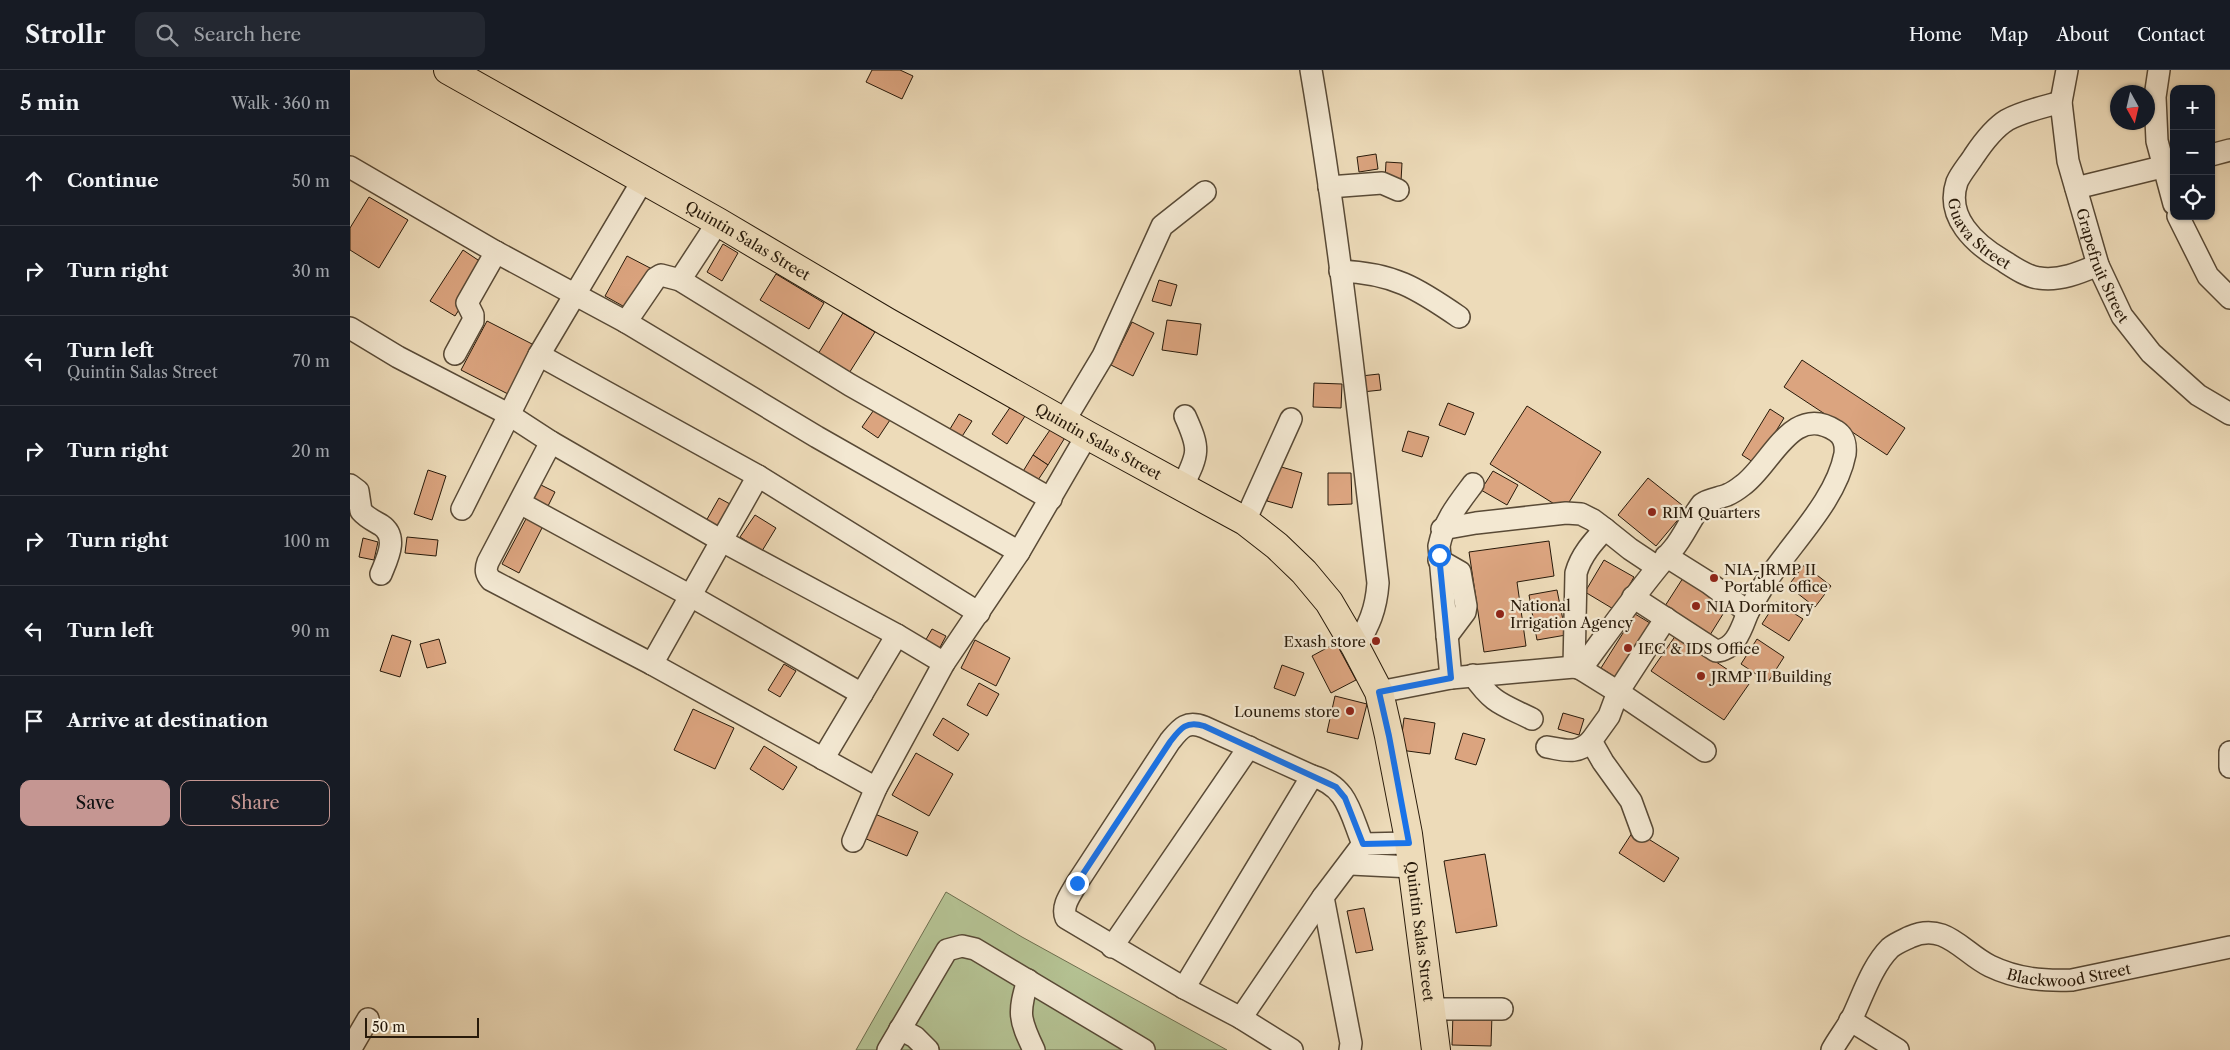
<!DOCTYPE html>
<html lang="en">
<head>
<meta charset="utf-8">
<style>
  body { margin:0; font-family:"Libre Caslon Text",serif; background:#242831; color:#f1f3f6 }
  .controls { position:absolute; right:15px; top:15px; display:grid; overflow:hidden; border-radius:10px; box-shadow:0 1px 4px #0004 }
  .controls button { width:45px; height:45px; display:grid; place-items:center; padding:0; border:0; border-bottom:1px solid #363941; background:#171b24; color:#f1f3f6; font:25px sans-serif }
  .compass { position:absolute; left:1760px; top:15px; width:45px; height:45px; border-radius:50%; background:#171b24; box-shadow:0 1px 4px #0004; rotate:172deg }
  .scale { position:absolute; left:15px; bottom:12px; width:114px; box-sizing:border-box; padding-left:5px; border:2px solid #281a0a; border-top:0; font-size:14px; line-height:18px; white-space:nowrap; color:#281a0a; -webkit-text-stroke:4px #f3e8d2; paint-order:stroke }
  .stop { position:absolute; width:15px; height:15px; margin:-11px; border:4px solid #1a73e8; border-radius:50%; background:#fff }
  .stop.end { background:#1a73e8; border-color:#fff; box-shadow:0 1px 5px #0008 }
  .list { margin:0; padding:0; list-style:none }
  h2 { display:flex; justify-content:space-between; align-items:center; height:65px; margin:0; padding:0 20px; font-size:21px }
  h2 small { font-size:16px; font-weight:400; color:#9ea1a6 }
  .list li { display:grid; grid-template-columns:32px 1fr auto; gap:15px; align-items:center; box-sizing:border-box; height:90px; padding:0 20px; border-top:1px solid #363941 }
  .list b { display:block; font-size:19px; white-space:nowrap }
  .list p { margin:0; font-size:16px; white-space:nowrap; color:#9ea1a6 }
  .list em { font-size:16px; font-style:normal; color:#9ea1a6 }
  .actions { display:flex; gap:10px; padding:15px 20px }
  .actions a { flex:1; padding:11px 0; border:1px solid #c59692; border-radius:10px; text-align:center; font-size:18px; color:#c59692 }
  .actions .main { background:#c59692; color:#111 }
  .icon { flex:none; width:28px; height:28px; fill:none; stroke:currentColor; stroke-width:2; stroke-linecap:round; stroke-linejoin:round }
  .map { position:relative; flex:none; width:1880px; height:980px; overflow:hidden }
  header { display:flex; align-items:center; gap:30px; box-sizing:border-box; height:70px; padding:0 25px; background:#171b24; border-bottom:1px solid #363941 }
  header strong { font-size:24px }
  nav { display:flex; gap:28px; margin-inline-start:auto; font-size:18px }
  .search { width:350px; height:45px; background:#242831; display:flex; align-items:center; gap:12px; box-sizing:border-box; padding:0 18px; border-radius:10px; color:#9ea1a6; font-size:19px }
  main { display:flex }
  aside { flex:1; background:#171b24 }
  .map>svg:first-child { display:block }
</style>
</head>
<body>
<header>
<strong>Strollr</strong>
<div class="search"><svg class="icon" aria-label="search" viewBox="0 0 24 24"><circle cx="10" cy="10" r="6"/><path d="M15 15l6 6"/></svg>Search here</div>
<nav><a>Home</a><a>Map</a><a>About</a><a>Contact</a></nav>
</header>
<main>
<aside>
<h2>5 min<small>Walk · 360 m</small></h2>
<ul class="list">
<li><svg class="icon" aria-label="ahead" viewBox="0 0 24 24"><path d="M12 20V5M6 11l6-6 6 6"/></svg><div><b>Continue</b></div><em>50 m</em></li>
<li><svg class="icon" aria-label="right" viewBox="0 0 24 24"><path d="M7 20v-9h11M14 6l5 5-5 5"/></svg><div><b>Turn right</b></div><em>30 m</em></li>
<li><svg class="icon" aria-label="left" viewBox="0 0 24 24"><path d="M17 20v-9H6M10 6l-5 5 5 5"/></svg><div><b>Turn left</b><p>Quintin Salas Street</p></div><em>70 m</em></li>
<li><svg class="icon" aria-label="right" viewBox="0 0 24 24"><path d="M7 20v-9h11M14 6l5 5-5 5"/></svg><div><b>Turn right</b></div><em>20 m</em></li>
<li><svg class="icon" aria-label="right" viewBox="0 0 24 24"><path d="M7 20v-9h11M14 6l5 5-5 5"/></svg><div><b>Turn right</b></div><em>100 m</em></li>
<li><svg class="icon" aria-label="left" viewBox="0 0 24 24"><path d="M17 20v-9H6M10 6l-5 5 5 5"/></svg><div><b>Turn left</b></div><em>90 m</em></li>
<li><svg class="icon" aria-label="arrive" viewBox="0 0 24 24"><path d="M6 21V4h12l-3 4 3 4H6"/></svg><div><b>Arrive at destination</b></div></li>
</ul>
<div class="actions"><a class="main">Save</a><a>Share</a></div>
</aside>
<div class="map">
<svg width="1880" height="980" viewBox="0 0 1880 980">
  <rect width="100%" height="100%" fill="#eddbb9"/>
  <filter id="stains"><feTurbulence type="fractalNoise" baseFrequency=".004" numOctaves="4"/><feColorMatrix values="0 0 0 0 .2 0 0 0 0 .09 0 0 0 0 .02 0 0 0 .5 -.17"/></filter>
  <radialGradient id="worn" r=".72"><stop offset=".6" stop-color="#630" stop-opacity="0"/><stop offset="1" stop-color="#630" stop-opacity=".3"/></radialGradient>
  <path fill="#b4c192" stroke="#6e6e4e" d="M596 822 672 867 877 980H506Z"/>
  <g fill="#dba47f" stroke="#281a0a">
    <path d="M522 0H550L563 6 552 29 516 12Z"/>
    <path d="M1026 84 1028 99 1009 102 1007 87Z"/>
    <path d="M1036 92 1052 93 1051 111 1035 110Z"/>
    <path d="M19 127 58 150 29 198 0 180V158Z"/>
    <path d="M373 174 388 183 372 211 357 202Z"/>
    <path d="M113 180 137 196 105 246 80 231Z"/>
    <path d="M277 186 302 199 280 240 255 226Z"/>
    <path d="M426 204 474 233 459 259 410 230Z"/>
    <path d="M809 210 827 215 821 236 802 231Z"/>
    <path d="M493 243 525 262 496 308 465 289Z"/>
    <path d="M817 250 851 254 847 285 812 280Z"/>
    <path d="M137 251 184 275 158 324 111 300Z"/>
    <path d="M782 252 804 263 783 306 761 295Z"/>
    <path d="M1452 290 1555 358 1537 385 1434 317Z"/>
    <path d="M1029 304 1031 320 1012 322 1011 306Z"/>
    <path d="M964 313 992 314 991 338 963 337Z"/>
    <path d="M1098 333 1124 343 1115 365 1089 355Z"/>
    <path d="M528 334 544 344 528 368 512 357Z"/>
    <path d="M661 336 675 346 657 374 642 364Z"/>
    <path d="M1177 336 1251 382 1214 440 1140 394Z"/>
    <path d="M1420 339 1434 348 1406 394 1392 385Z"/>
    <path d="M609 344 622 351 609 371 597 364Z"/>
    <path d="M702 357 716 366 698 395 683 385Z"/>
    <path d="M1058 361 1079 367 1072 387 1052 381Z"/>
    <path d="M683 385 698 395 686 413 672 403Z"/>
    <path d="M928 396 952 403 942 438 917 431Z"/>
    <path d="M78 400 96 406 82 450 64 444Z"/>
    <path d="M1143 401 1168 415 1157 435 1131 420Z"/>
    <path d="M978 403H1001L1002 434 978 435Z"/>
    <path d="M1298 408 1337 439 1306 476 1268 445Z"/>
    <path d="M189 414 205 422 194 444 177 436Z"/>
    <path d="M369 428 380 434 367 457 356 451Z"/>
    <path d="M405 445 426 458 412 481 390 467Z"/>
    <path d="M177 447 193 456 169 503 152 494Z"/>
    <path d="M57 467 88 470 86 486 55 483Z"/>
    <path d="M13 468 28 472 24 490 9 487Z"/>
    <path d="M1199 471 1204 506 1167 512 1176 576 1134 582 1119 482Z"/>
    <path d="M1254 490 1284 507 1265 540 1235 522Z"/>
    <path d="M1454 495 1481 516 1465 537 1438 516Z"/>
    <path d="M1333 508 1378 536 1360 565 1315 536Z"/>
    <path d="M1207 520 1216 565 1187 570 1179 525Z"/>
    <path d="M1426 532 1453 549 1439 571 1412 554Z"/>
    <path d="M1285 544 1305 556 1271 611 1251 598Z"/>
    <path d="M582 559 596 566 588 581 574 573Z"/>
    <path d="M42 565 61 571 50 607 30 601Z"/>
    <path d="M1326 565 1399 614 1374 650 1301 601Z"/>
    <path d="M89 569 96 593 77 598 70 574Z"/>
    <path d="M1407 569 1434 587 1418 612 1391 594Z"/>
    <path d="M625 570 660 588 646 616 611 598Z"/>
    <path d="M986 573 1006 610 981 623 962 586Z"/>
    <path d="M434 594 446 601 430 627 418 620Z"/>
    <path d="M932 595 954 603 945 626 924 618Z"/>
    <path d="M629 613 649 624 637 646 617 635Z"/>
    <path d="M985 626 1017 634 1008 669 977 662Z"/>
    <path d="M343 639 384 658 365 699 324 680Z"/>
    <path d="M1213 643 1234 649 1229 665 1208 659Z"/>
    <path d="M593 648 619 664 608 681 583 665Z"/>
    <path d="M1054 648 1085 653 1080 684 1050 680Z"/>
    <path d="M1113 663 1135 669 1126 695 1105 689Z"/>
    <path d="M414 676 447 697 433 720 400 699Z"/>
    <path d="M566 683 603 704 579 746 542 725Z"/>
    <path d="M525 744 568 762 557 786 514 768Z"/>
    <path d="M1284 760 1329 788 1314 812 1269 783Z"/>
    <path d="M1135 784 1147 856 1106 863 1094 791Z"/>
    <path d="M1014 838 1023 880 1006 883 997 841Z"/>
    <path d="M1103 943 1142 944 1141 976 1102 975Z"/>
  </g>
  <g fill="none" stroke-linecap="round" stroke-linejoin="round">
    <defs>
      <g id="minor">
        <path d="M961 0C990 170 1008 342 1028 513 1026 541 1019 554 1006 578"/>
        <path id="s1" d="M1717 0 1711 32 1718 91 1748 195 1772 246 1801 283 1848 325 1880 344"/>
        <path d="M1809 0 1805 27 1807 71 1824 134"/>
        <path id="s2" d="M1711 32C1693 37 1674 41 1657 50 1644 58 1632 74 1624 86 1619 94 1611 103 1607 112 1595 147 1625 174 1652 190 1663 197 1677 207 1689 208 1710 211 1729 203 1748 195"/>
        <path d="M1861 85 1880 80"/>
        <path d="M0 97 146 182 276 252 467 367 669 482"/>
        <path d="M979 117 1032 113 1048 120"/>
        <path d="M1726 118 1824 94"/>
        <path d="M1828 146 1858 206 1880 228"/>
        <path d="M990 201C1043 203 1067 218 1109 247"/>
        <path d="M330 210 368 152"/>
        <path d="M276 252 306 208 311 205 330 210 500 315 701 429"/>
        <path d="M0 258 48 287 158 344 201 372 372 471 547 565 594 593"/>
        <path d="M105 284 123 251V245L117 233 146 182"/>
        <path d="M189 285 408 406 629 543"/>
        <path d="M714 351 753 286 812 156 855 122"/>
        <path d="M201 372 138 492C135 500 136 504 141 510L302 594 526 718"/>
        <path d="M0 415 8 421 11 441C17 448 24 451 31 455 49 467 37 489 31 504"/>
        <path d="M833 415C849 383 850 379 835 346"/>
        <path d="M170 433 339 525 512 624"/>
        <path d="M112 439 189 285 293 110"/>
        <path d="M895 451 941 349"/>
        <path d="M1092 459 1126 453 1216 443 1231 444 1243 450 1255 459"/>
        <path d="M1089 490 1110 502 1116 536 1115 542 1097 566"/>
        <path d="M1283 527 1366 581C1386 580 1392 557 1398 542"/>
        <path d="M302 594 408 406"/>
        <path d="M1224 597 1226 503C1231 485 1243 472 1255 459L1280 479 1307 497"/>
        <path d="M1231 599C1261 558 1290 517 1323 479 1334 466 1341 448 1352 434 1358 429 1370 428 1377 425 1382 423 1388 419 1393 415 1421 395 1442 332 1486 361 1494 366 1496 375 1495 384 1486 431 1441 473 1416 512 1409 522 1404 532 1398 542L1359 513 1316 486"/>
        <path d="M1123 605C1143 634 1152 634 1182 649"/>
        <path d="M1101 608 1089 476C1094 451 1108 434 1123 414"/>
        <path d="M1029 622 1101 608 1224 597 1231 599 1268 622 1355 681"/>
        <path d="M1197 677C1215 680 1227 685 1241 671"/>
        <path d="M1880 682V697"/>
        <path d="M473 689 547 565"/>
        <path d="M962 706 854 657C836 650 830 659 820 671L727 813C721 824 711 836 716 848L834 918 891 948 973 827"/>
        <path d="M1292 761 1281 731 1253 692 1241 671 1259 646 1268 622 1316 548"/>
        <path d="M503 771 526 718 594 593 669 482 737 365"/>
        <path d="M1013 774 1059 773"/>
        <path d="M1001 794 1062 797"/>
        <path d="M762 877 899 677"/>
        <path d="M678 910C668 943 669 949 684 980"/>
        <path d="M834 918 962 706C998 716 1000 743 1013 774L973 827 1001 973 1000 980"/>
        <path d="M1081 939H1152"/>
        <path d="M891 948 942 980"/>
        <path d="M1500 950 1548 980"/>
        <path d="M550 959 565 967 578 980"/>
        <path d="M0 980 18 949"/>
        <path d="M538 980 597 880 612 876 625 879 794 980"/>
        <path id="s3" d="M1482 980C1488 969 1496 959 1502 948 1513 925 1522 896 1540 878 1546 873 1554 870 1560 867 1595 851 1613 883 1640 896 1667 909 1693 911 1722 910L1880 877"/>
      </g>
      <g id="major">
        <path id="s4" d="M98 0 368 152 537 252 737 365 895 451 927 476 954 502 979 532 1006 578 1029 622 1039 666 1058 764 1086 980"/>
      </g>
    </defs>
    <use href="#minor" stroke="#594a36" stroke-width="24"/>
    <use href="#major" stroke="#281a0a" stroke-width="30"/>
    <use href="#minor" stroke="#f3e8d2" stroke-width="21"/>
    <use href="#major" stroke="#eddbb9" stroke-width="28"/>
  </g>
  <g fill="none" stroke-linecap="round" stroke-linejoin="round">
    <path stroke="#1a73e8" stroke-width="6" d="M727 813 820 672C830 659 836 650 854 656L986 717 995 728 1013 774 1059 773 1039 666 1029 622 1101 608 1089 485"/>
  </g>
  <g fill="#8f2418" stroke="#f3e8d2" stroke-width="2">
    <circle cx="1302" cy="442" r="5"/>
    <circle cx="1364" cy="508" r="5"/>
    <circle cx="1346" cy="536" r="5"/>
    <circle cx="1150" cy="544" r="5"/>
    <circle cx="1026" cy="571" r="5"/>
    <circle cx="1278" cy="578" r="5"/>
    <circle cx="1351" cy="606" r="5"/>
    <circle cx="1000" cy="641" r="5"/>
  </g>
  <g text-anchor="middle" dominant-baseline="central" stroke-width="4.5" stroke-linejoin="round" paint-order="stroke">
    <g font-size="15" fill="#281a0a" stroke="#f3e8d2">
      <text stroke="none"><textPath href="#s2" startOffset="199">Guava Street</textPath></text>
      <text stroke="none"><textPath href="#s4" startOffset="345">Quintin Salas Street</textPath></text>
      <text stroke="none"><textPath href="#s1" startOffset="202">Grapefruit Street</textPath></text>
      <text stroke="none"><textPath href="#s4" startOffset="749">Quintin Salas Street</textPath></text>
      <text stroke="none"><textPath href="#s4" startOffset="1379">Quintin Salas Street</textPath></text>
      <text stroke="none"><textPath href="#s3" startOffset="312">Blackwood Street</textPath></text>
    </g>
    <g font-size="15" fill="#281a0a" stroke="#f3e8d2" text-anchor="start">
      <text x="1312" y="442">RIM Quarters</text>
      <text x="1374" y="499">NIA-JRMP II<tspan x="1374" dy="17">Portable office</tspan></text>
      <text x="1160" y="535">National<tspan x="1160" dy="17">Irrigation Agency</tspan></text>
      <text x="1356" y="536">NIA Dormitory</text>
      <text x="1016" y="571" text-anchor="end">Exash store</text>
      <text x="1288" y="578">IEC &amp; IDS Office</text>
      <text x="1361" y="606">JRMP II Building</text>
      <text x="990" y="641" text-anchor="end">Lounems store</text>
    </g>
  </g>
  <rect width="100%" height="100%" filter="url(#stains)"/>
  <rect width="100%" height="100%" fill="url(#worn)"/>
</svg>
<div class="controls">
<button>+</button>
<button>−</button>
<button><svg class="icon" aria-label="locate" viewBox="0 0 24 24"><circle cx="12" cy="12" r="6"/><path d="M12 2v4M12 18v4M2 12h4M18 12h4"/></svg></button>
</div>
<svg class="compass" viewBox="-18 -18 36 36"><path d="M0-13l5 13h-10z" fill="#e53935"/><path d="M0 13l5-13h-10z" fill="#9ea1a6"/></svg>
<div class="scale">50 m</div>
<div class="stop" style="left:1089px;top:485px"></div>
<div class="stop end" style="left:727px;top:813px"></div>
</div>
</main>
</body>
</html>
